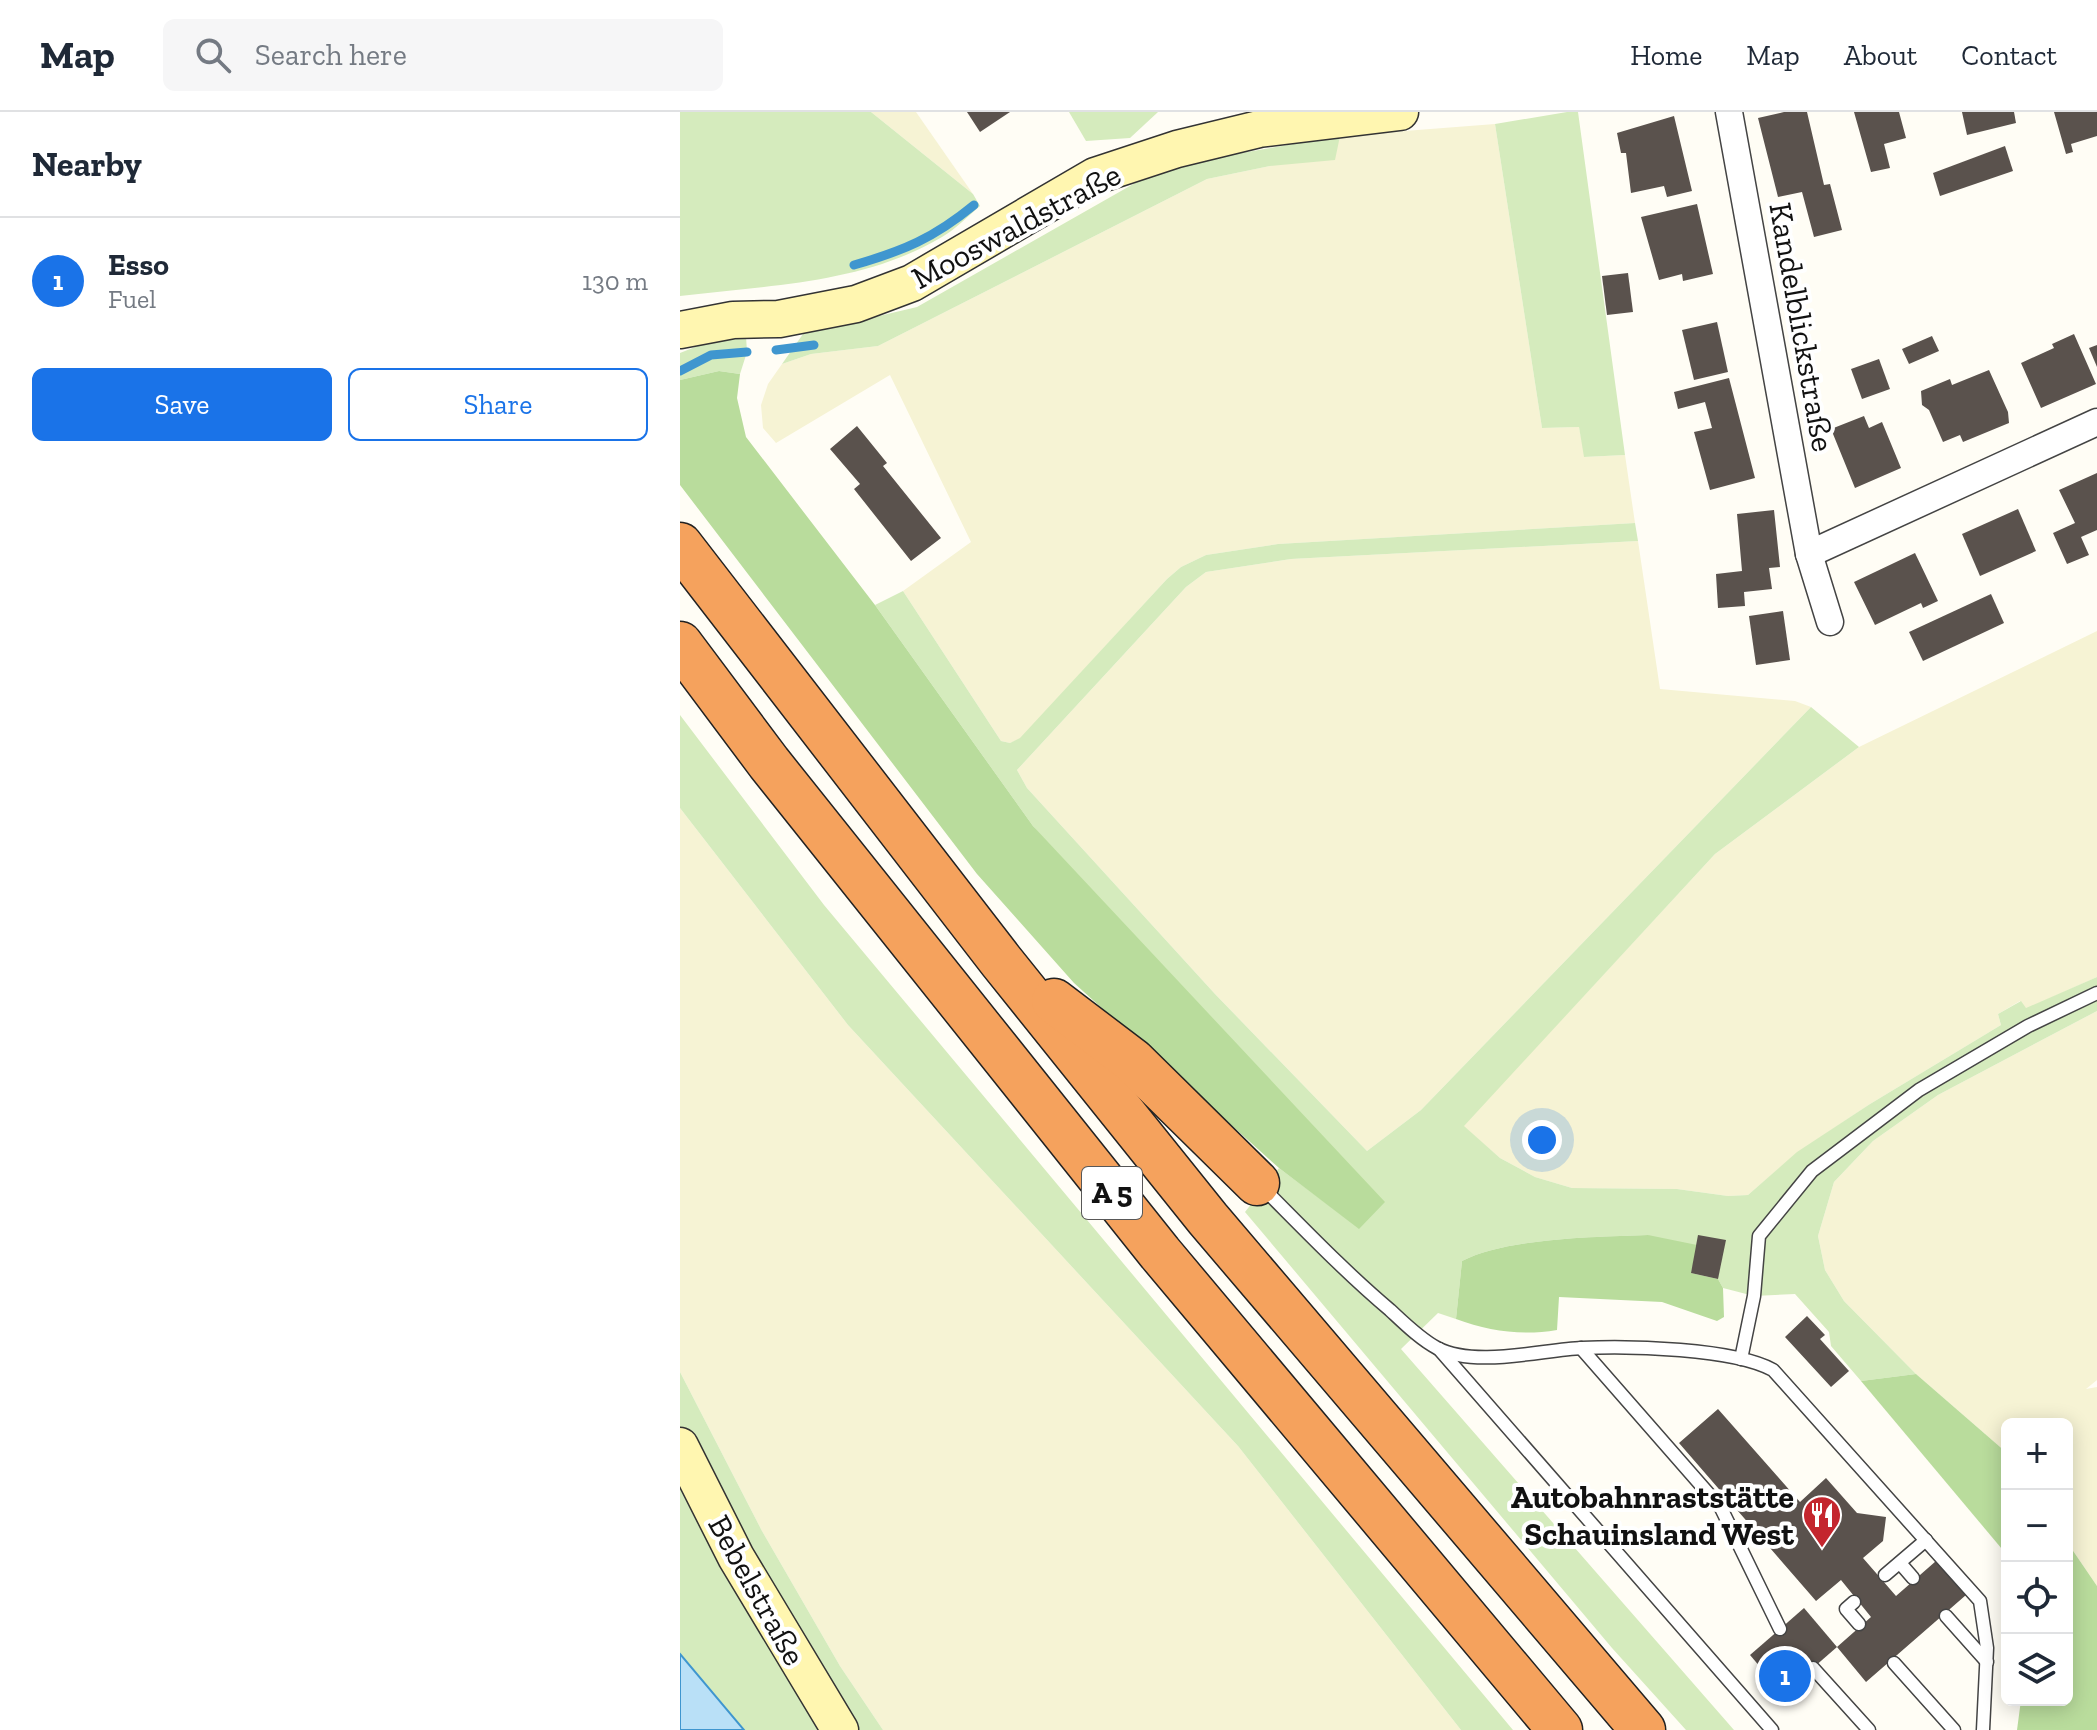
<!DOCTYPE html>
<html lang="en">
<head>
<meta charset="utf-8">
<style>
  body { margin:0; font-family:"Zilla Slab",serif; background:#f6f6f7; color:#1f2937 }
  .controls { position:absolute; right:24px; bottom:24px; display:grid; overflow:hidden; border-radius:12px; box-shadow:0 4px 20px #0003 }
  .controls button { width:72px; height:72px; display:grid; place-items:center; padding:0; border:0; border-bottom:2px solid #e0e1e3; background:#fff; color:#1f2937; font:40px sans-serif }
  .you { position:absolute; left:862px; top:1028px; width:28px; height:28px; margin:-20px; border:6px solid #fff; border-radius:50%; background:#1a73e8; box-shadow:0 0 0 12px #1a73e833 }
  .badge { display:grid; place-items:center; width:52px; height:52px; border-radius:50%; background:#1a73e8; color:#fff; font-size:26px; font-weight:700 }
  .pin { position:absolute; translate:-50% -50%; border:4px solid #fff; box-shadow:0 2px 8px #0006 }
  .list { margin:0; padding:0; list-style:none }
  h2 { display:flex; justify-content:space-between; align-items:center; height:104px; margin:0; padding:0 32px; font-size:34px }
  h2 small { font-size:26px; font-weight:400; color:#747a83 }
  .list li { display:grid; grid-template-columns:52px 1fr auto; gap:24px; align-items:center; box-sizing:border-box; height:128px; padding:0 32px; border-top:2px solid #e0e1e3 }
  .list b { display:block; font-size:30px; white-space:nowrap }
  .list p { margin:0; font-size:26px; white-space:nowrap; color:#747a83 }
  .list em { font-size:26px; font-style:normal; color:#747a83 }
  .actions { display:flex; gap:16px; padding:24px 32px }
  .actions a { flex:1; padding:18px 0; border:2px solid #1a73e8; border-radius:12px; text-align:center; font-size:28px; color:#1a73e8 }
  .actions .main { background:#1a73e8; color:#fff }
  .icon { flex:none; width:44px; height:44px; fill:none; stroke:currentColor; stroke-width:2; stroke-linecap:round; stroke-linejoin:round }
  .map { position:relative; flex:none; width:1417px; height:1618px; overflow:hidden }
  header { display:flex; align-items:center; gap:48px; box-sizing:border-box; height:112px; padding:0 40px; background:#fff; border-bottom:2px solid #e0e1e3 }
  header strong { font-size:38px }
  nav { display:flex; gap:44px; margin-inline-start:auto; font-size:28px }
  .search { width:560px; height:72px; background:#f6f6f7; display:flex; align-items:center; gap:20px; box-sizing:border-box; padding:0 28px; border-radius:12px; color:#747a83; font-size:30px }
  main { display:flex }
  aside { flex:1; background:#fff }
  .map>svg:first-child { display:block }
</style>
</head>
<body>
<header>
<strong>Map</strong>
<div class="search"><svg class="icon" aria-label="search" viewBox="0 0 24 24"><circle cx="10" cy="10" r="6"/><path d="M15 15l6 6"/></svg>Search here</div>
<nav><a>Home</a><a>Map</a><a>About</a><a>Contact</a></nav>
</header>
<main>
<aside>
<h2>Nearby<small></small></h2>
<ul class="list">
<li><span class="badge">1</span><div><b>Esso</b><p>Fuel</p></div><em>130 m</em></li>
</ul>
<div class="actions"><a class="main">Save</a><a>Share</a></div>
</aside>
<div class="map">
<svg width="1417" height="1618" viewBox="0 0 1417 1618">
  <rect width="100%" height="100%" fill="#fffdf5"/>
  <g fill="#f6f3d4">
    <path d="M191 0H236L293 82Z"/>
    <path d="M815 12 862 316 899 315 905 345 945 343 955 411 598 432 526 443 501 455 487 467 340 627 330 631 321 629 223 479 291 430 210 263 96 331 83 316 81 293 88 272 102 252 131 242 198 234 527 67 590 54 660 24Z"/>
    <path d="M958 429 980 577 1115 589 1131 595 741 998 687 1039 535 882 347 676 337 658 506 475 526 460 611 447Z"/>
    <path d="M1417 519V865L1346 897 1340 889 1318 902 1321 913 1190 992 1117 1041 1068 1083 1048 1084 997 1077 892 1076 855 1065 820 1046 783 1014 1035 742 1179 635Z"/>
    <path d="M0 696 168 913 558 1334 781 1618H203L160 1554 82 1419 0 1260Z"/>
    <path d="M1417 899V1268L1406 1277 1417 1275V1474L1387 1430V1312H1327V1341L1236 1262 1164 1189 1145 1158 1138 1124 1154 1070 1193 1029 1258 983Z"/>
  </g>
  <g fill="#d5ebbd">
    <path d="M0 0H191L293 82 300 94C288 104 276 117 262 125 183 172 89 173 0 184Z"/>
    <path d="M389 0H478L450 26 406 29Z"/>
    <path d="M887 0H898L945 343 904 345 899 315 862 316 815 12Z"/>
    <path d="M660 24 655 48 590 54 527 67 198 234 131 242 102 252 123 222 237 195 485 54Z"/>
    <path d="M50 221 66 224 67 240 60 262 39 259 0 268V241Z"/>
    <path d="M955 411 958 429 611 447 526 460 506 475 337 658 347 676 535 882 687 1039 741 998 1131 595 1179 635 1035 742 784 1014 820 1046 855 1065 892 1076 997 1077 1048 1084 1068 1083 1117 1040 1190 992 1321 913 1318 902 1341 889 1346 896 1417 865V899L1258 983 1193 1029 1154 1070 1138 1124 1145 1158 1164 1189 1236 1262 1181 1269 1151 1234 1149 1220 1115 1182 1074 1184 1043 1176 1038 1167 1011 1161 968 1123C915 1125 827 1126 782 1149L776 1207 758 1201 721 1237 1054 1618H1006L932 1536 565 1100 599 1056 679 1116 353 714 195 493 223 479 321 629 330 631 340 626 487 467 501 455 526 443 598 432Z"/>
    <path d="M0 603 144 793 833 1618H781L558 1334 168 913 0 696Z"/>
    <path d="M0 1260 82 1419 160 1554 203 1618H64L0 1542Z"/>
  </g>
  <g fill="#b9dc9c">
    <path d="M39 259 60 262 57 286 66 325 195 493 353 714 705 1090 679 1117 599 1056 394 871 297 762 0 373V268Z"/>
    <path d="M968 1123 1017 1133 1011 1161 1038 1167 1043 1176 1044 1205 1037 1209 982 1190 879 1185 877 1218C841 1224 809 1219 776 1207L782 1149C827 1126 915 1125 968 1123Z"/>
    <path d="M1236 1262 1327 1341V1443L1181 1269Z"/>
    <path d="M1387 1430 1417 1474V1618H1337L1341 1588H1387Z"/>
  </g>
  <path fill="#b9e0f7" stroke="#3f96cf" stroke-width="2" d="M0 1542 64 1618H0Z"/>
  <g fill="none" stroke-linecap="round" stroke-linejoin="round">
    <g stroke="#3f96cf" stroke-width="9">
      <path d="M174 153C223 139 254 126 294 93"/>
      <path d="M96 238 134 233"/>
      <path d="M0 259 31 243 67 240"/>
    </g>
  </g>
  <g fill="#5a524d">
    <path d="M287 0H330L300 20Z"/>
    <path d="M1104 0H1127L1144 73 1150 72 1162 118 1134 125 1122 80 1098 85 1078 6Z"/>
    <path d="M1174 0H1219L1226 26 1204 32 1210 56 1191 60Z"/>
    <path d="M1282 0H1334L1336 11 1287 23Z"/>
    <path d="M1374 0H1417V24L1391 32 1393 40 1386 42Z"/>
    <path d="M994 4 1012 79 987 85 984 74 951 81 946 41H941L937 21Z"/>
    <path d="M1325 34 1333 59 1260 84 1253 61Z"/>
    <path d="M1017 92 1033 162 1003 169 1002 162 979 168 961 105Z"/>
    <path d="M948 161 953 200 927 203 922 164Z"/>
    <path d="M1037 210 1048 260 1014 268 1002 218Z"/>
    <path d="M1394 222 1416 272 1361 296 1341 251 1374 236 1372 232Z"/>
    <path d="M1252 224 1259 239 1229 252 1222 237Z"/>
    <path d="M1417 233V255L1409 236Z"/>
    <path d="M1199 247 1210 277 1182 287 1171 257Z"/>
    <path d="M1309 258 1328 300 1329 311 1283 330 1280 323 1263 330 1249 298 1242 293 1241 279 1270 267 1272 273Z"/>
    <path d="M1049 266 1075 366 1030 378 1014 320 1032 316 1025 290 998 297 994 280Z"/>
    <path d="M1184 304 1189 316 1202 310 1221 356 1175 376 1151 317Z"/>
    <path d="M177 314 207 351 203 354 261 426 231 449 174 377 180 372 150 337Z"/>
    <path d="M1417 361V418L1401 425 1409 443 1387 452 1373 421 1395 411 1379 378Z"/>
    <path d="M1338 397 1356 439 1300 464 1282 422Z"/>
    <path d="M1094 398 1100 455 1089 456 1092 477 1064 480 1065 494 1038 496 1036 462 1062 459 1057 402Z"/>
    <path d="M1235 441 1258 489 1243 496 1241 491 1195 513 1174 470Z"/>
    <path d="M1311 482 1324 511 1243 549 1229 520Z"/>
    <path d="M1103 499 1110 548 1076 553 1069 504Z"/>
    <path d="M1018 1123 1046 1128 1038 1167 1011 1161Z"/>
    <path d="M1127 1204 1145 1223 1140 1227 1169 1259 1151 1275 1105 1225Z"/>
    <path d="M1038 1297 1120 1390 1146 1366 1177 1401 1206 1405 1203 1429 1183 1446 1216 1484 1256 1449 1286 1483 1186 1570 1157 1535 1191 1505 1161 1468 1136 1489 999 1331Z"/>
    <path d="M1124 1496 1157 1535 1103 1582 1070 1543Z"/>
  </g>
  <g fill="none" stroke-linecap="round" stroke-linejoin="round">
    <defs>
      <g id="lane">
        <path d="M583 1076C625 1118 665 1160 710 1198 724 1211 740 1227 757 1236 795 1256 861 1238 902 1236 949 1234 1053 1236 1093 1258L1300 1489 1307 1536 1303 1618"/>
        <path d="M901 1236 1041 1396 1100 1517"/>
        <path d="M759 1237 1092 1618"/>
        <path d="M1061 1247 1074 1184 1079 1124 1132 1059 1239 978 1348 914 1417 881"/>
        <path d="M1220 1451 1233 1466"/>
        <path d="M1205 1463 1246 1428"/>
        <path d="M1174 1490 1166 1497 1179 1512"/>
        <path d="M1266 1504 1307 1550"/>
        <path d="M1214 1551 1274 1618"/>
        <path d="M1133 1556 1189 1618"/>
      </g>
      <g id="street">
        <path d="M1049 0 1129 442 1150 510"/>
        <path d="M1129 442 1417 310"/>
      </g>
      <g id="secondary">
        <path d="M0 218 53 208 99 207 176 192 232 171 415 64 497 37 579 17 720 0"/>
        <path d="M0 1334 56 1445 160 1618"/>
      </g>
      <g id="highway">
        <path d="M0 433 321 849 528 1107 963 1618"/>
        <path d="M0 532 89 651 480 1141 880 1618"/>
        <path d="M374 889 453 949 577 1071"/>
      </g>
    </defs>
    <use href="#lane" stroke="#444" stroke-width="15"/>
    <use href="#street" stroke="#444" stroke-width="29"/>
    <use href="#secondary" stroke="#333" stroke-width="39"/>
    <use href="#highway" stroke="#222" stroke-width="47"/>
    <use href="#lane" stroke="#fff" stroke-width="12"/>
    <use href="#street" stroke="#fff" stroke-width="26"/>
    <use href="#secondary" stroke="#fff6b0" stroke-width="36"/>
    <use href="#highway" stroke="#f5a25d" stroke-width="44"/>
  </g>
  <defs>
    <symbol id="restaurant-pin" viewBox="-11 -11 22 30"><path d="M0 17L-7.5 6A9.5 9.5 0 1 1 7.5 6Z" fill="#c4262e" stroke="#fff"/><path d="M-5-6h1v4h1v-4h1v4h1v-4h1v5L-1.5 .5V6h-2V.5L-5-1ZM5-6V6H3V1.5H1.5Q1.5-4 5-6Z" fill="#fff"/></symbol>
  </defs>
  <g fill-rule="evenodd">
    <use href="#restaurant-pin" x="1120" y="1381" width="44" height="60"/>
  </g>
  <g text-anchor="middle" dominant-baseline="central" stroke-width="8" stroke-linejoin="round" paint-order="stroke">
    <rect fill="#fff" stroke="#585858" stroke-width="2" x="402" y="1055" width="60" height="52" rx="6"/>
    <g font-size="30" font-weight="bold" fill="#111">
      <text x="432" y="1081">A 5</text>
    </g>
    <g font-size="32" fill="#111" stroke="#fff">
      <text transform="translate(336 114) rotate(-28)">Mooswaldstraße</text>
      <text transform="translate(1122 215) rotate(80)">Kandelblickstraße</text>
      <text transform="translate(77 1478) rotate(61)">Bebelstraße</text>
    </g>
    <g font-size="32" font-weight="bold" fill="#111" stroke="#fff" text-anchor="end">
      <text x="1114" y="1385">Autobahnraststätte<tspan x="1114" dy="37">Schauinsland West</tspan></text>
    </g>
  </g>
</svg>
<div class="controls">
<button>+</button>
<button>−</button>
<button><svg class="icon" aria-label="locate" viewBox="0 0 24 24"><circle cx="12" cy="12" r="6"/><path d="M12 2v4M12 18v4M2 12h4M18 12h4"/></svg></button>
<button><svg class="icon" aria-label="layers" viewBox="0 0 24 24"><path d="M12 4l9 5-9 5-9-5zM3 14l9 5 9-5"/></svg></button>
</div>
<div class="you"></div>
<div class="pin badge" style="left:1105px;top:1564px">1</div>
</div>
</main>
</body>
</html>
